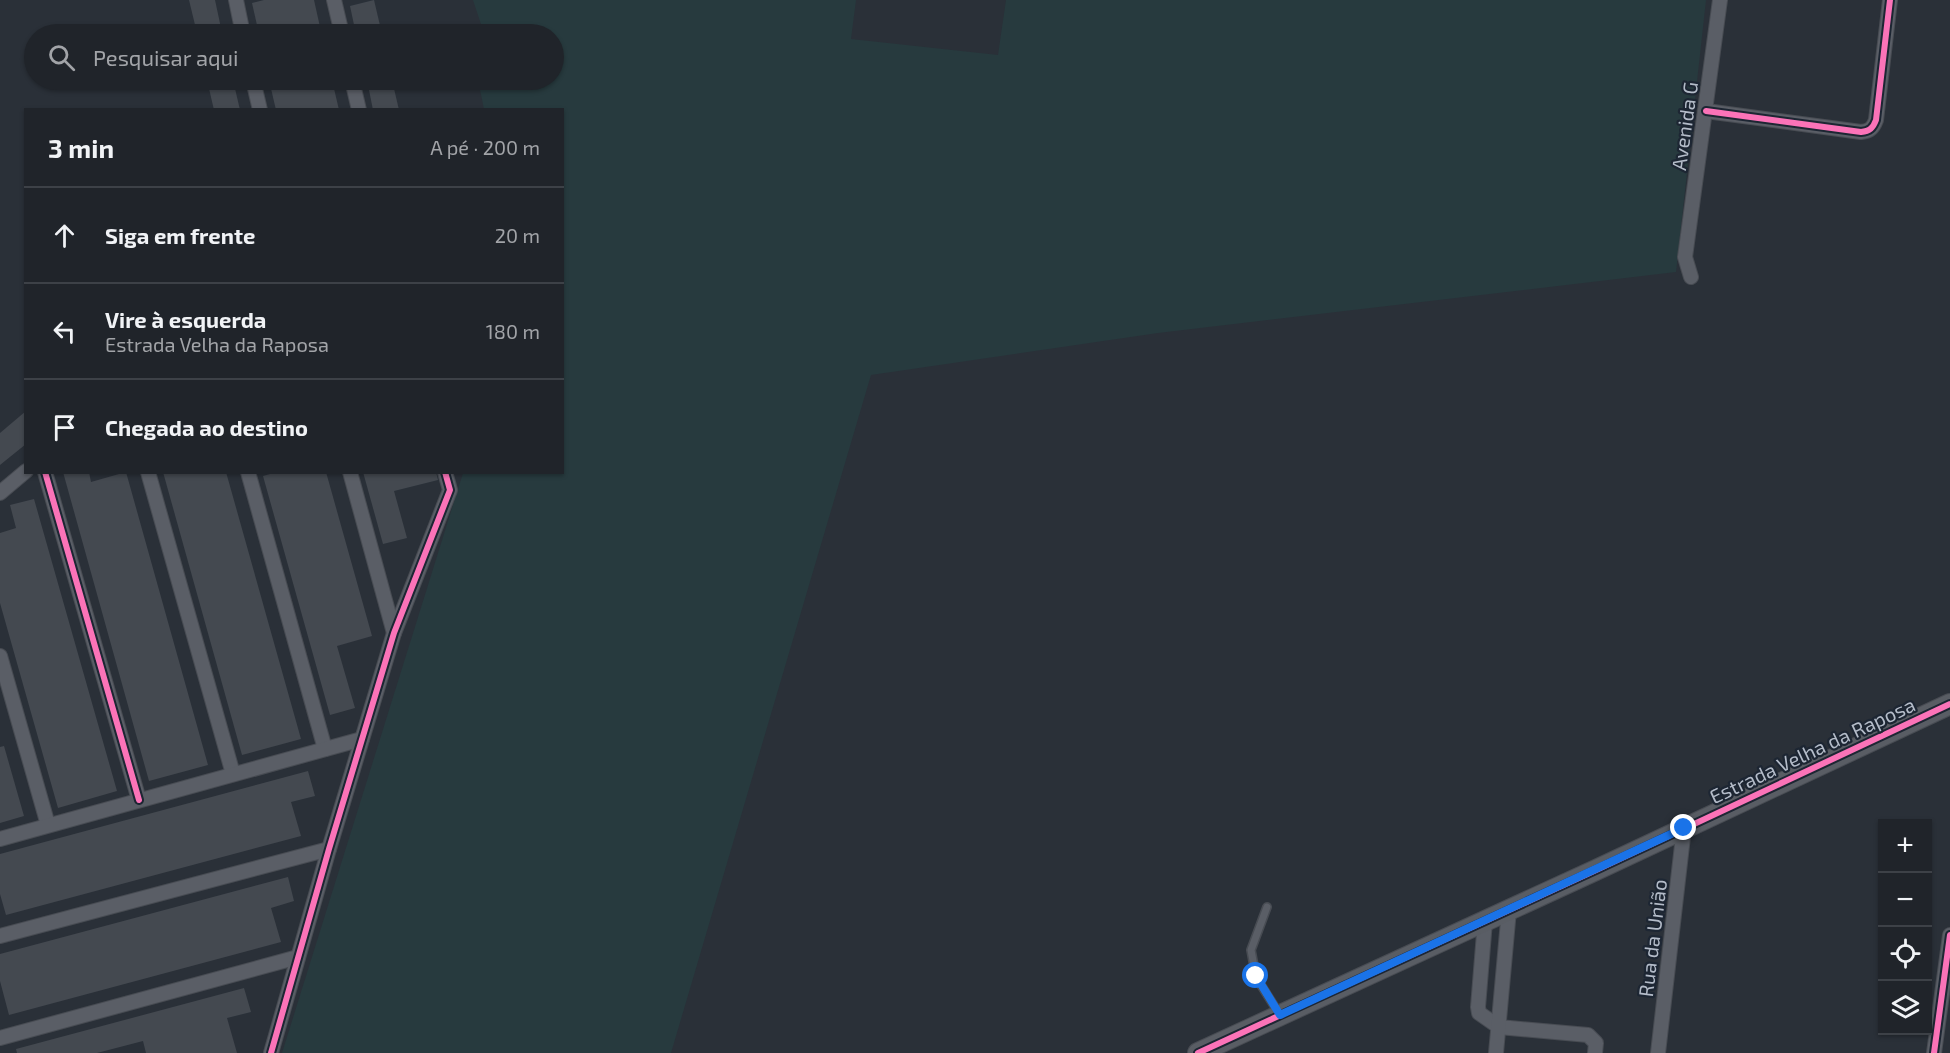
<!DOCTYPE html>
<html lang="pt">
<head>
<meta charset="utf-8">
<style>
  body { margin:0; font-family:"Exo 2",sans-serif; background:#2d3036; color:#f1f3f6 }
  .controls { position:absolute; right:18px; bottom:18px; display:grid; overflow:hidden; border-radius:0px; box-shadow:0 2px 4px #0004 }
  .controls button { width:54px; height:54px; display:grid; place-items:center; padding:0; border:0; border-bottom:2px solid #3d4147; background:#20242a; color:#f1f3f6; font:30px sans-serif }
  .stop { position:absolute; width:18px; height:18px; margin:-14px; border:4px solid #1a73e8; border-radius:50%; background:#fff }
  .stop.end { background:#1a73e8; border-color:#fff; box-shadow:0 2px 6px #0008 }
  .list { margin:0; padding:0; list-style:none }
  h2 { display:flex; justify-content:space-between; align-items:center; height:78px; margin:0; padding:0 24px; font-size:26px }
  h2 small { font-size:20px; font-weight:400; color:#a2a4a8 }
  .list li { display:grid; grid-template-columns:39px 1fr auto; gap:18px; align-items:center; box-sizing:border-box; height:96px; padding:0 24px; border-top:2px solid #3d4147 }
  .list b { display:block; font-size:22px; white-space:nowrap }
  .list p { margin:0; font-size:20px; white-space:nowrap; color:#a2a4a8 }
  .list em { font-size:20px; font-style:normal; color:#a2a4a8 }
  .icon { flex:none; width:33px; height:33px; fill:none; stroke:currentColor; stroke-width:2; stroke-linecap:round; stroke-linejoin:round }
  .map { position:relative; flex:none; width:1950px; height:1053px; overflow:hidden }
  .search { position:absolute; background:#20242a; box-shadow:0 2px 4px #0004; left:24px; top:24px; width:540px; height:66px; display:flex; align-items:center; gap:15px; box-sizing:border-box; padding:0 21px; border-radius:33px; color:#a2a4a8; font-size:22px }
  .panel { position:absolute; background:#20242a; box-shadow:0 2px 4px #0004; left:24px; top:108px; width:540px; height:366px; border-radius:0px }
  .map>svg:first-child { display:block }
</style>
</head>
<body>
<div class="map">
<svg width="1950" height="1053" viewBox="0 0 1950 1053">
  <rect width="100%" height="100%" fill="#2a3038"/>
  <path fill="#273a3e" d="M473 0H856L851 39 998 55 1006 0H1706L1676 272 1158 333 871 375 671 1053H282L463 473 562 472V110L484 109 478 80H554V34H482V27Z"/>
  <g fill="#444950">
    <path d="M189 0H215L221 28 197 33Z"/>
    <path d="M264 0H314L320 27 287 34H259L252 3Z"/>
    <path d="M374 0 382 34H356L350 6Z"/>
    <path d="M207 80H233L240 110H214Z"/>
    <path d="M269 80H332L339 110H276Z"/>
    <path d="M367 80H392L399 110H373Z"/>
    <path d="M26 411V444L0 465V433Z"/>
    <path d="M63 472H89L91 482 126 472 208 765 149 781Z"/>
    <path d="M163 472H226L301 739 242 755Z"/>
    <path d="M277 472H326L372 636 337 646 355 708 330 715 263 476Z"/>
    <path d="M363 472H436L438 480 394 491 407 538 383 544Z"/>
    <path d="M34 499 117 791 58 808 0 603V533L16 528 10 505Z"/>
    <path d="M4 746 24 816 0 823V747Z"/>
    <path d="M308 771 315 796 291 802 301 836 6 915 0 894V854Z"/>
    <path d="M288 877 294 901 271 908 281 942 9 1015 0 981V954Z"/>
    <path d="M244 988 251 1012 227 1018 237 1053H146L143 1041 97 1053H17L16 1049Z"/>
  </g>
  <g fill="none" stroke-linecap="round" stroke-linejoin="round">
    <defs>
      <path id="lane" d="M1267 907 1251 950 1256 977 1278 1012"/>
      <g id="street">
        <path d="M236 0 243 34"/>
        <path d="M334 0 342 34"/>
        <path d="M253 80 260 110"/>
        <path d="M352 80 359 110"/>
        <path d="M1706 111 1861 132C1870 131 1873 128 1876 120L1890 0"/>
        <path d="M1691 277 1685 257 1720 0"/>
        <path d="M45 472 139 800"/>
        <path d="M148 472 233 774"/>
        <path d="M248 472 325 749"/>
        <path d="M350 472 394 633"/>
        <path d="M0 493 26 471"/>
        <path d="M0 656 48 825"/>
        <path d="M0 839 362 739"/>
        <path d="M1485 921 1478 1007 1479 1013 1499 1027 1588 1035 1596 1043 1595 1053"/>
        <path d="M0 936 329 849"/>
        <path d="M0 1038 298 957"/>
        <path d="M271 1053 329 849 394 633 450 490 445 472"/>
        <path d="M1496 1053 1509 910"/>
        <path d="M1658 1053 1684 828"/>
        <path d="M1934 1053 1950 935"/>
      </g>
      <path id="secondary" d="M1198 1053 1596 870 1950 704"/>
    </defs>
    <use href="#lane" stroke="#484c53" stroke-width="10"/>
    <use href="#street" stroke="#484c53" stroke-width="16"/>
    <use href="#secondary" stroke="#484c53" stroke-width="22"/>
    <use href="#lane" stroke="#5a5e66" stroke-width="7"/>
    <use href="#street" stroke="#5a5e66" stroke-width="14"/>
    <use href="#secondary" stroke="#595d64" stroke-width="20"/>
    <defs>
      <g id="cycleway">
        <path d="M1706 111 1861 132C1870 131 1873 128 1876 120L1890 0"/>
        <path d="M45 472 139 800"/>
        <path d="M271 1053 329 849 394 633 450 490 445 472"/>
        <path d="M1198 1053 1596 870 1950 704"/>
        <path d="M1934 1053 1950 935"/>
      </g>
    </defs>
    <use href="#cycleway" stroke="#1d2633" stroke-width="10"/>
    <use href="#cycleway" stroke="#fb73b8" stroke-width="6"/>
  </g>
  <g fill="none" stroke-linecap="round" stroke-linejoin="round">
    <path stroke="#1a73e8" stroke-width="8" d="M1256 976 1280 1015 1684 828"/>
  </g>
  <g text-anchor="middle" dominant-baseline="central" stroke-width="4.5" stroke-linejoin="round" paint-order="stroke">
    <g font-size="20" fill="#b4bcc9" stroke="#1d2633">
      <text transform="translate(1684 126) rotate(-82)">Avenida G</text>
      <text transform="translate(1812 750) rotate(-25)">Estrada Velha da Raposa</text>
      <text transform="translate(1652 938) rotate(-83)">Rua da União</text>
    </g>
  </g>
</svg>
<div class="controls">
<button>+</button>
<button>−</button>
<button><svg class="icon" aria-label="locate" viewBox="0 0 24 24"><circle cx="12" cy="12" r="6"/><path d="M12 2v4M12 18v4M2 12h4M18 12h4"/></svg></button>
<button><svg class="icon" aria-label="layers" viewBox="0 0 24 24"><path d="M12 4l9 5-9 5-9-5zM3 14l9 5 9-5"/></svg></button>
</div>
<div class="stop" style="left:1256px;top:976px"></div>
<div class="stop end" style="left:1684px;top:828px"></div>
<div class="search"><svg class="icon" aria-label="search" viewBox="0 0 24 24"><circle cx="10" cy="10" r="6"/><path d="M15 15l6 6"/></svg>Pesquisar aqui</div>
<section class="panel">
<h2>3 min<small>A pé · 200 m</small></h2>
<ul class="list">
<li><svg class="icon" aria-label="ahead" viewBox="0 0 24 24"><path d="M12 20V5M6 11l6-6 6 6"/></svg><div><b>Siga em frente</b></div><em>20 m</em></li>
<li><svg class="icon" aria-label="left" viewBox="0 0 24 24"><path d="M17 20v-9H6M10 6l-5 5 5 5"/></svg><div><b>Vire à esquerda</b><p>Estrada Velha da Raposa</p></div><em>180 m</em></li>
<li><svg class="icon" aria-label="arrive" viewBox="0 0 24 24"><path d="M6 21V4h12l-3 4 3 4H6"/></svg><div><b>Chegada ao destino</b></div></li>
</ul>
</section>
</div>
</body>
</html>
